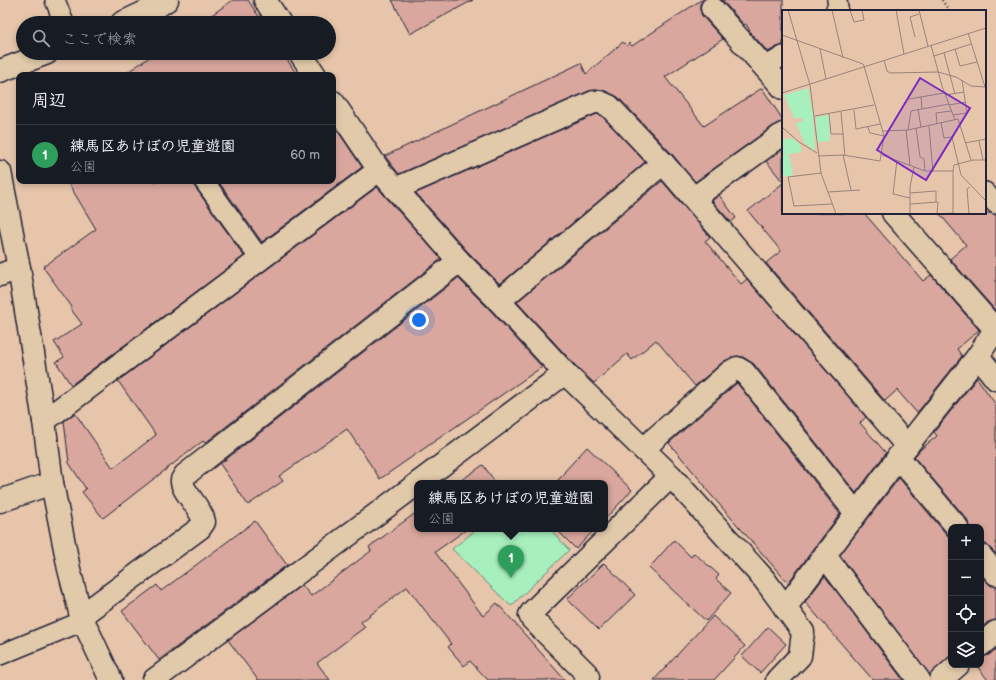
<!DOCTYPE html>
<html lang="ja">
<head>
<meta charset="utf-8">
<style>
  body { margin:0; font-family:"Balsamiq Sans","Klee One",sans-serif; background:#242831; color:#f1f3f6 }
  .controls { position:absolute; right:12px; bottom:12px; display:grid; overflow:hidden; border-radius:8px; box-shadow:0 2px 6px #0003 }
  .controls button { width:36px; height:36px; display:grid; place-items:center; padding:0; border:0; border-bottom:1px solid #363941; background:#171b24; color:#f1f3f6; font:20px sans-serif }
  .you { position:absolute; left:419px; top:320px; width:14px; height:14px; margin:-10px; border:3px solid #fff; border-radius:50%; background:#1a73e8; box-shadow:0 0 0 6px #1a73e833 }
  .badge { display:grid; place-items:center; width:26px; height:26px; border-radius:50%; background:#1f6fb2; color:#fff; font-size:13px; font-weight:700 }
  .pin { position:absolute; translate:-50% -33px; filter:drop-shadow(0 1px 2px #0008) }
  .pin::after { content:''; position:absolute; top:21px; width:14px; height:12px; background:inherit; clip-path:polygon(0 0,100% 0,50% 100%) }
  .popup { position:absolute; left:414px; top:480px; width:194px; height:52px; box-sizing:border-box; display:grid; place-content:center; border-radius:8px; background:#171b24; filter:drop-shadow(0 1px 3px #0005); font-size:13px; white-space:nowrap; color:#9ea1a6 }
  .popup b { font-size:15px; color:#f1f3f6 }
  .popup::after { content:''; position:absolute; left:50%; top:100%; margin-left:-8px; border:8px solid transparent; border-top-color:#171b24 }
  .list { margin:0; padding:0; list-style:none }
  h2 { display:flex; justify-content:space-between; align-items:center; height:52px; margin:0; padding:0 16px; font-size:17px }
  h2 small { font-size:13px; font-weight:400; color:#9ea1a6 }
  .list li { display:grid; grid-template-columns:26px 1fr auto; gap:12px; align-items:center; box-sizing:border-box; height:60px; padding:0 16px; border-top:1px solid #363941 }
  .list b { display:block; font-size:15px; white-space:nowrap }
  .list p { margin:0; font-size:13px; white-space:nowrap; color:#9ea1a6 }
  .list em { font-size:13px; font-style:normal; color:#9ea1a6 }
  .icon { flex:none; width:22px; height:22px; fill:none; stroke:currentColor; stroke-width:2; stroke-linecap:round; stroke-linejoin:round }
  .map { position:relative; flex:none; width:996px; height:680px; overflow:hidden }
  .search { position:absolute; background:#171b24; box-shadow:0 2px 6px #0003; left:16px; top:16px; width:320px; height:44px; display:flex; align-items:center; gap:10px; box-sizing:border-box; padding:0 14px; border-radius:22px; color:#9ea1a6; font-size:15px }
  .panel { position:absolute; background:#171b24; box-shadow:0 2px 6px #0003; left:16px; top:72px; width:320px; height:112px; border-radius:8px }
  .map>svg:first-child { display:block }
</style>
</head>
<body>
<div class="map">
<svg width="996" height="680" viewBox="0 0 996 680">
  <rect width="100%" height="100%" fill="#e6c5aa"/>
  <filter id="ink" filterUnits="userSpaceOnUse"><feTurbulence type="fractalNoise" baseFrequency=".025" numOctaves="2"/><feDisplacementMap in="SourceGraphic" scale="8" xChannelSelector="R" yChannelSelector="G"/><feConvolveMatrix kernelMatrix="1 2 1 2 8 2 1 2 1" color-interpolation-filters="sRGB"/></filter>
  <g filter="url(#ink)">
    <path fill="#a7f0bd" stroke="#64897c" d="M477 529H550L569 550 511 606 452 549Z"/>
    <g fill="#d9a79d" stroke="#22223b">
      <path d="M233 0H248L263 23H200Z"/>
      <path d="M392 0H473L410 34Z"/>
      <path d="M701 0H703L700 4V10L702 16 723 39 665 77 704 126 762 88 783 120V122L776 124 695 182 672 154 618 97 605 91 600 90 589 91 399 174 385 156 581 63 586 74 623 42 627 46 629 43 632 46Z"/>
      <path d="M722 0H783V45L777 47 768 52 751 33 746 24 744 25Z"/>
      <path d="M156 53H283L297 75H123Z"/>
      <path d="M597 114 602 116 645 162 500 284 468 252 416 193Z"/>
      <path d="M333 124 362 167 262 242 218 181H333Z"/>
      <path d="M783 149V182L766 161Z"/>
      <path d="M67 181H193L195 187 244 256 71 385 56 362 64 357 54 342 82 324 70 308 72 307 43 267 96 229Z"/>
      <path d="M662 181 710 237 705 241 741 284 747 279 866 417 860 423 886 453 856 493 754 364 743 357 737 356 724 361 695 386 656 340 632 360 627 354 594 383 574 364 517 302Z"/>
      <path d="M783 183V213H864L923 281 931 275 979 330 957 349 962 356 917 413 897 390 885 401 766 263 781 251 748 211Z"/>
      <path d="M377 187 441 259 205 443 203 441 103 518 82 492 86 489 69 463 64 421 75 413 113 468 156 435 118 381Z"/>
      <path d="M719 195 736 218 731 222 712 201Z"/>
      <path d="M939 213H990L996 215V311L950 259 966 245Z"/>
      <path d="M458 278 490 310 542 367 380 479 347 429 279 476 283 481 248 505 220 464Z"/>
      <path d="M977 378 996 405V554L986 544H981V527H969L967 519 914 457 921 449 937 436 934 432Z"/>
      <path d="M737 383 840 514 788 583 705 488 706 487 669 443Z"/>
      <path d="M587 447 632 490 605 519V483H555L565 473 564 472Z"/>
      <path d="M483 465 496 483H457Z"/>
      <path d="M899 478 947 535 951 538V655L930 675 840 555Z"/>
      <path d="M417 512V529H467L435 552 483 616 497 603 565 680H488L470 661 464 666 448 647 451 644 407 587 361 622 365 627 317 663 330 680H258L228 640 302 585 311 596 371 551 369 547Z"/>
      <path d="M255 521 287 565 159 660 122 611 157 585 161 591Z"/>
      <path d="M556 529H595L576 549Z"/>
      <path d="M674 540 691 557 694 553 719 575 716 579 731 593 706 621 649 568Z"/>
      <path d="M604 563 635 595 599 630 567 599Z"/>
      <path d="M825 576 903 680H873L805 602Z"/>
      <path d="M981 576 991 586H996V620L988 622 981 628Z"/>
      <path d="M713 616 745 646 714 680H654Z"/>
      <path d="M768 627 786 644 760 673 742 656Z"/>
      <path d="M996 649V680H988L976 665H981V657L989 655Z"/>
    </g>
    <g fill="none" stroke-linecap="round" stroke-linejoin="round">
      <defs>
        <g id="service">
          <path d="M55 0 64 23"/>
          <path d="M835 11 838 7 837 0"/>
          <path d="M765 67 783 56"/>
          <path d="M204 181 260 259"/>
          <path d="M985 192 996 204"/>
          <path d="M0 655 83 621"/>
        </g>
        <g id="minor">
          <path d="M265 0 280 23"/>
          <path d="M712 8 783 88"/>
          <path d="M122 23 158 6 167 0"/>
          <path d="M300 53 315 75"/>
          <path d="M0 71 47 53"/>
          <path d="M333 102 379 170 459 261 499 301 565 373 671 476 764 579 803 632 800 656 777 680"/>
          <path d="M0 172 19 268 44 421 52 483 69 569 81 616 111 680"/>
          <path d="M395 189 594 102H600L609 106 663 163 907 446"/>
          <path d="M694 198 783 134"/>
          <path d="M893 213 995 329"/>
          <path d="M0 275 19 268"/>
          <path d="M499 301 663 163"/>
          <path d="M978 356 996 379"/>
          <path d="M44 421 379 170"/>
          <path d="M643 449 730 372 737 368 744 372 856 513"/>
          <path d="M898 457 957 527"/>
          <path d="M418 483 565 373"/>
          <path d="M0 501 52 483"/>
          <path d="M825 556 919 680"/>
          <path d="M981 556 996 574"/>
          <path d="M785 608 907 446 978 356 996 328"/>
          <path d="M81 616 200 528 204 522C202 509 180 489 182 480 182 480 185 475 185 475L459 261"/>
          <path d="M981 645 996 632"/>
          <path d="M154 680 417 484"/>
          <path d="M586 680 588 677 586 673 532 619 530 615 532 612 671 476"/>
          <path d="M941 680 958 665"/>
        </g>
      </defs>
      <use href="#service" stroke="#22223b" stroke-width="22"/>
      <use href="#minor" stroke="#22223b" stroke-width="25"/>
      <path stroke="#22223b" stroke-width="2.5" stroke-dasharray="1 3" stroke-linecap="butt" d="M942 0 947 8"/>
      <use href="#service" stroke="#e1caaa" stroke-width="19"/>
      <use href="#minor" stroke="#e1caaa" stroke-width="22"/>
    </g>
  </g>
  <g transform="translate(782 10)">
    <rect width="204" height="204" fill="#e6c5aa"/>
    <path d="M26 78 31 105 33 141 22 132 14 113 21 111 20 108H12L2 85ZM47 105 48 131 35 132 34 107ZM9 128 18 134 20 142 7 144 11 165 0 167V146L4 145 0 144V130Z" fill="#a7f0bd"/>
    <path fill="none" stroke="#98847e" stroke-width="1" d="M6 0 28 75 39 163 54 204M50 0 61 48M68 0 72 12 82 10 80 0M114 0 122 44M137 0 146 36M186 23 203 77M0 25 81 54 82 56M133 27 128 7 137 4M149 35 160 76 173 110M38 39 44 69M173 39 178 56 195 52M162 43 173 84M152 46 189 34M102 50 105 61 108 63 156 62 174 67 189 76 204 77M0 83 204 18M163 85 182 82M139 87 140 99M127 89 162 83M167 95 184 92M136 99 139 117M72 100 74 119 98 114M59 102 63 146M47 104 49 124H62M171 105 185 103 180 70M33 106 92 95M159 112 162 128 170 127 179 165 204 191M155 113 154 103 169 101M147 116 151 162M0 117 17 132 35 143M86 117 88 123 102 126M134 118 138 147 142 149 143 161M124 120 128 155M126 120 129 101 167 94M101 121 126 120 176 109 189 150M197 131 201 150M183 133 204 129M61 145 69 180M100 145 143 161H171V204M36 146 61 145 98 151 102 126 82 56M115 150 111 184 128 188M171 161 172 155 191 150H204M39 163 6 167 12 196 50 194M46 182 78 180M128 183 154 181V192M128 194 156 192 155 204M128 204V177L132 157M154 204 171 203M187 204 185 179 188 177"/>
    <path fill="#7b2cbf" fill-opacity="0.15" stroke="#7b2cbf" stroke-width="2" d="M138 68 188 98 144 170 95 140Z"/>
    <rect width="204" height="204" fill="none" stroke="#22223b" stroke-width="2"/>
  </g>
</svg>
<div class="controls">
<button>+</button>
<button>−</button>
<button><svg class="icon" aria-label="locate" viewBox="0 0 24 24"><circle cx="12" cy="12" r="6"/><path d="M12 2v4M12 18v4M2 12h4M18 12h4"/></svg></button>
<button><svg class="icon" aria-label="layers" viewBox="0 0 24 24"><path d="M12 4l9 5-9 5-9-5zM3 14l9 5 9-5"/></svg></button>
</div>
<div class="you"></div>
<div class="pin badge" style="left:511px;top:578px;background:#2e9e5b">1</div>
<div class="popup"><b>練馬区あけぼの児童遊園</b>公園</div>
<div class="search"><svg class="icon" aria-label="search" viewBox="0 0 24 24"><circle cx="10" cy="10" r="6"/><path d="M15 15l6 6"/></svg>ここで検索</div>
<section class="panel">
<h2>周辺<small></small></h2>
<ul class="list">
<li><span class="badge" style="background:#2e9e5b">1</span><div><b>練馬区あけぼの児童遊園</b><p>公園</p></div><em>60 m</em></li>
</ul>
</section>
</div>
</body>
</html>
